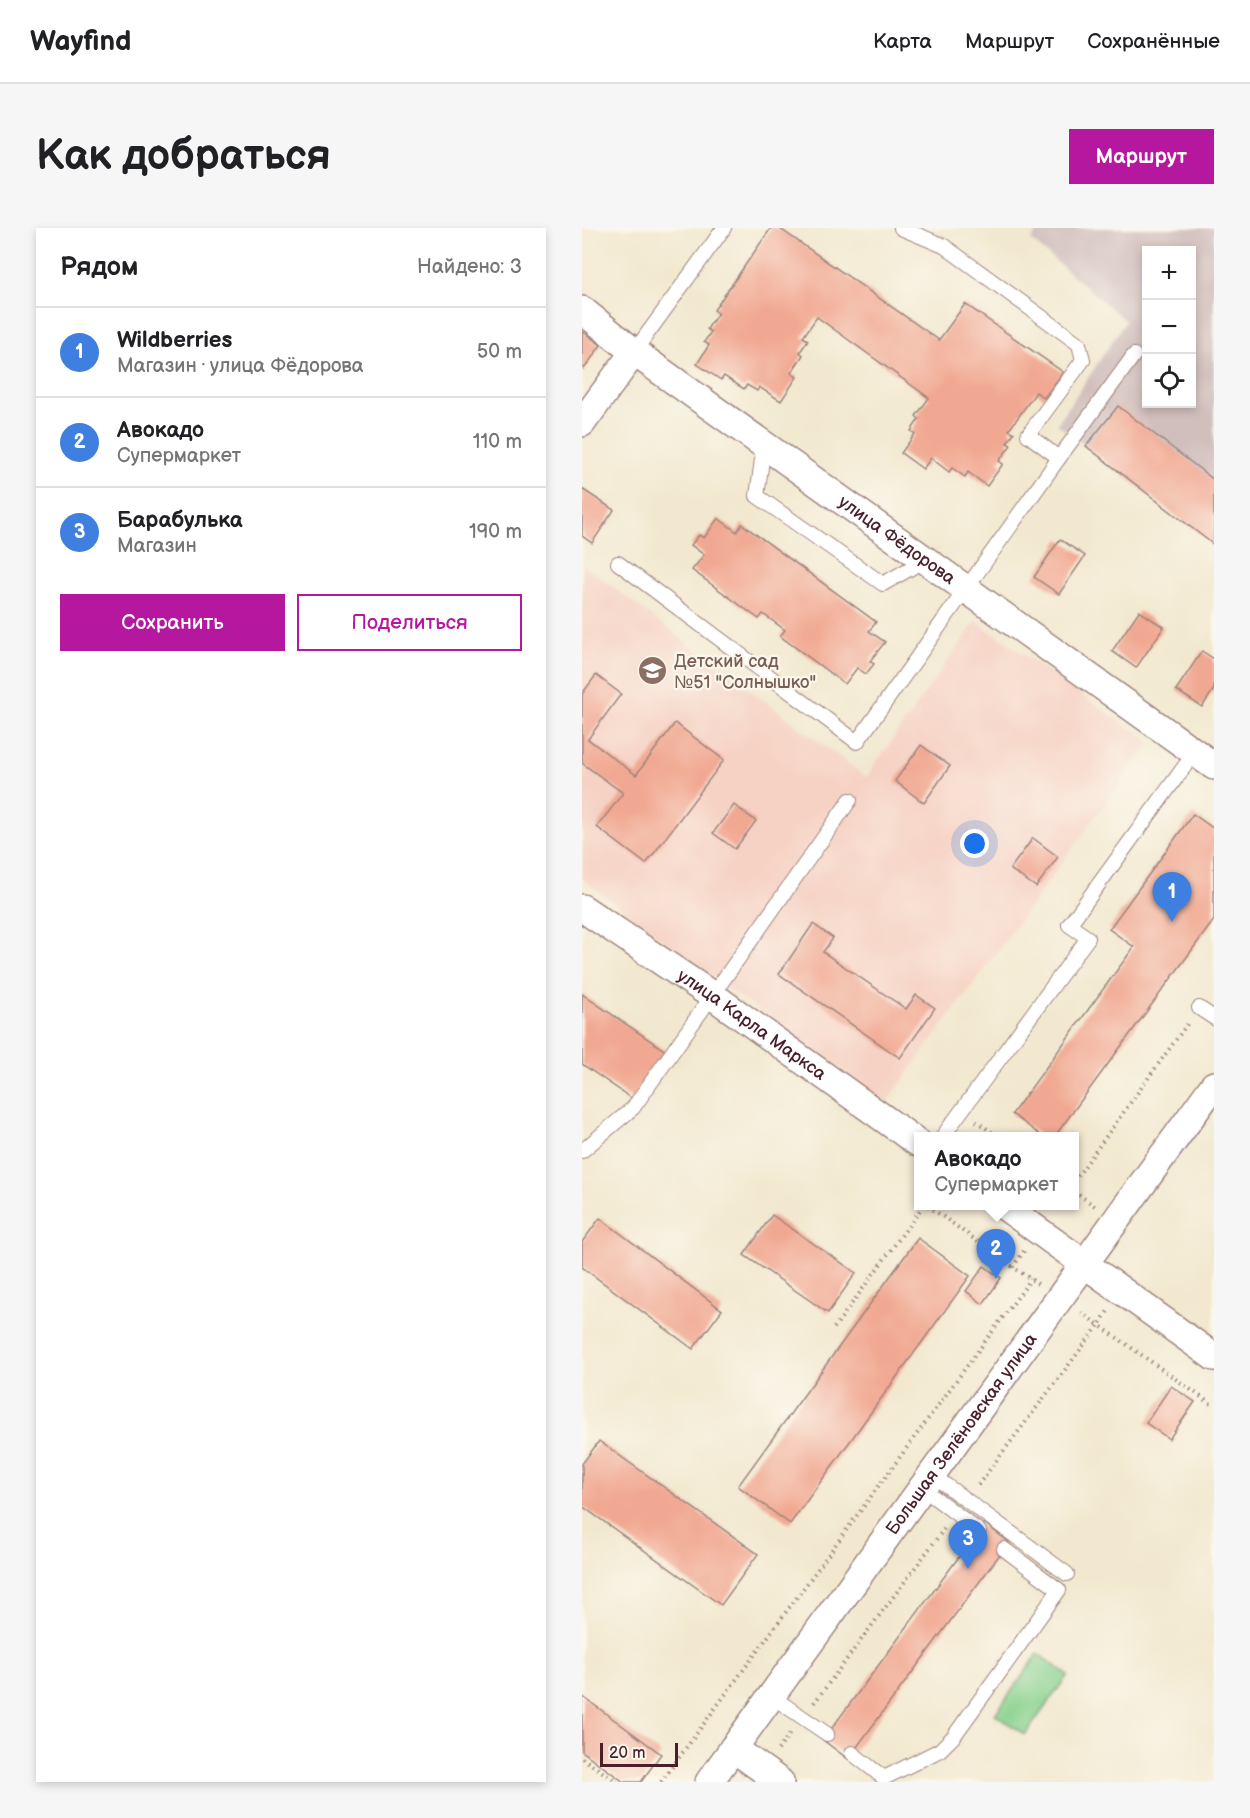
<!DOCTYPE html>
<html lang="ru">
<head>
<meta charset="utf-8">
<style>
  body { margin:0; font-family:"Balsamiq Sans",sans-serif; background:#f6f6f6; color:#202124 }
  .controls { position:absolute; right:18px; top:18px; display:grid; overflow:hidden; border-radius:0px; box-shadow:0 3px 9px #0003 }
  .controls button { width:54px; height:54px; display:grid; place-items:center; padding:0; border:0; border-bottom:2px solid #e0e0e0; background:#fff; color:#202124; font:30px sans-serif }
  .scale { position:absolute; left:18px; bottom:15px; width:78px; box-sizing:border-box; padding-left:6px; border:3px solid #4a1f2b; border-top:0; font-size:16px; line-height:21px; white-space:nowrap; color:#4a1f2b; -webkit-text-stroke:4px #fbf7ec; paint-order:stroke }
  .you { position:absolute; left:393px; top:616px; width:21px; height:21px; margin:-15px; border:4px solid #fff; border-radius:50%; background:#1a73e8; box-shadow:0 0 0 9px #1a73e833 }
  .badge { display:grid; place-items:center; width:39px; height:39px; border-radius:50%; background:#b5179e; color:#fff; font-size:20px; font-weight:700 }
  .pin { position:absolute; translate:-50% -50px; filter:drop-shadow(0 2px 3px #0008) }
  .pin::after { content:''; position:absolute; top:32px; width:21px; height:18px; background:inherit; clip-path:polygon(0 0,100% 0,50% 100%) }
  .popup { position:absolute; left:332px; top:904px; width:165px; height:78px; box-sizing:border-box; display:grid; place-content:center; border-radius:0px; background:#fff; filter:drop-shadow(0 2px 4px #0005); font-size:20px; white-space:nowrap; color:#757577 }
  .popup b { font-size:22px; color:#202124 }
  .popup::after { content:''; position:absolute; left:50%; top:100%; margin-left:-12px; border:12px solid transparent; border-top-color:#fff }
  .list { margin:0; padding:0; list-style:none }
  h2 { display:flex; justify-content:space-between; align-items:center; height:78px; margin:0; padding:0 24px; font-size:26px }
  h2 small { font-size:20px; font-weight:400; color:#757577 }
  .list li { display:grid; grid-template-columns:39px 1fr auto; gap:18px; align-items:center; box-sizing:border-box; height:90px; padding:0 24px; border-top:2px solid #e0e0e0 }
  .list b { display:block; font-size:22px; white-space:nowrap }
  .list p { margin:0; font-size:20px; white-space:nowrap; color:#757577 }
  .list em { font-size:20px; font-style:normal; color:#757577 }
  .actions { display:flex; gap:12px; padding:18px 24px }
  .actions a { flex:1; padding:14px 0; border:2px solid #b5179e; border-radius:0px; text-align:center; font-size:21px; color:#b5179e }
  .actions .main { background:#b5179e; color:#fff }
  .icon { flex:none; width:33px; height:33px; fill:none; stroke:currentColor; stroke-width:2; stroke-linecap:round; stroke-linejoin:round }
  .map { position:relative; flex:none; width:632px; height:1554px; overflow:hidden; border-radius:0px }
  header { display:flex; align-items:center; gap:36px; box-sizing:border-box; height:84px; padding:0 30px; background:#fff; border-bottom:2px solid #e0e0e0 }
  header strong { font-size:28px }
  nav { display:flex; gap:33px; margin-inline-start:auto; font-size:21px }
  .intro { display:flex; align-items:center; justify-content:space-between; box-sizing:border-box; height:144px; padding:0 36px }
  h1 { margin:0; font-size:42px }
  .button { padding:15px 27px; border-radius:0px; background:#b5179e; color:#fff; font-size:21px; font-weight:700 }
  main { display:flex; gap:36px; padding:0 36px }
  aside { flex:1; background:#fff; border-radius:0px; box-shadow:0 3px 9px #0003 }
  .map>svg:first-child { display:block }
</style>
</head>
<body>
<header>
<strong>Wayfind</strong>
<nav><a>Карта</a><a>Маршрут</a><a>Сохранённые</a></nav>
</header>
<div class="intro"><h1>Как добраться</h1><a class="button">Маршрут</a></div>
<main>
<aside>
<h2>Рядом<small>Найдено: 3</small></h2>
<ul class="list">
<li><span class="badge" style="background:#3f7fe0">1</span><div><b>Wildberries</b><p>Магазин · улица Фёдорова</p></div><em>50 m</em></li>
<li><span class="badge" style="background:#3f7fe0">2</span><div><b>Авокадо</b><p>Супермаркет</p></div><em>110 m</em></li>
<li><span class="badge" style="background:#3f7fe0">3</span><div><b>Барабулька</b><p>Магазин</p></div><em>190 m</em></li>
</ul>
<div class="actions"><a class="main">Сохранить</a><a>Поделиться</a></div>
</aside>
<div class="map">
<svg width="632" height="1554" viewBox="0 0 632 1554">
  <rect width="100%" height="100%" fill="#fbf7ec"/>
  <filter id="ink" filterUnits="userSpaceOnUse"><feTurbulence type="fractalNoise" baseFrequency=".0167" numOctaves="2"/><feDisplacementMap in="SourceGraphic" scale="12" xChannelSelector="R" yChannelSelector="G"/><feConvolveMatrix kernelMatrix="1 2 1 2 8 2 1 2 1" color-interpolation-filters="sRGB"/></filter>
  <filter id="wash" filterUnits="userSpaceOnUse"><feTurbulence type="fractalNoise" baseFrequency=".008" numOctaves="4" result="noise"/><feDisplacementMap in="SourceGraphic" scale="24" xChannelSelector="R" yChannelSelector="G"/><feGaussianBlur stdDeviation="1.35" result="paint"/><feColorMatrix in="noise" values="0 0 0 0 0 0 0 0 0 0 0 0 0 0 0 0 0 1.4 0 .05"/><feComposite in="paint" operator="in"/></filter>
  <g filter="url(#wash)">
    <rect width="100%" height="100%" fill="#f2e8cf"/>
    <path fill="#f6d2c4" d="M0 336 284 549 394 393 568 514 305 874 137 754 0 651Z"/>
    <path fill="#d1bfbe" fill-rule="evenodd" d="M458 0H632V317L475 196 544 93 449 12ZM564 22H610V176H564Z"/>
    <path fill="#88d18e" stroke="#69785c" stroke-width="1.5" d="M456 1426 486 1447 443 1507 413 1486Z"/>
    <g id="blocks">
      <g fill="#f1a892">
        <path d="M189 0H197L357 112 383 76 481 144 462 170 454 164 427 202 432 205 425 215 429 217 417 233 421 236 405 258 386 244 383 249 370 240 367 244 349 230 341 241 319 225 333 206 329 203 337 191 334 188 347 170 235 89 221 109 226 112 218 124 221 127 209 145 215 149 199 173 177 159 175 163 165 157 162 161 142 148 139 152 115 136 127 117 122 114 129 104 125 101 136 85 132 82Z"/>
        <path d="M0 103 19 117 2 141 0 139Z"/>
        <path d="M536 178 632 252V317L504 218Z"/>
        <path d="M0 261 32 282 10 315 0 308Z"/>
        <path d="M136 290 155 304 160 296 294 394 287 403 303 414 288 433 292 436 284 446 275 440 263 456 198 408 203 402 181 386 177 391 110 342 122 327 109 317 117 307 122 310Z"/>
        <path d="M478 311 503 328 477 366 452 349Z"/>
        <path d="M557 383 582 399 554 440 530 423Z"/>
        <path d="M620 423 632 431V461L620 479 594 462Z"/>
        <path d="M14 447 39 466 6 511 54 547 93 495 142 532 64 636 15 599 41 565 0 535V466Z"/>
        <path d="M339 517 368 538 342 575 313 553Z"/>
        <path d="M152 577 174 593 153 621 131 605Z"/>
        <path d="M611 586 632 601V692L473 908H460L430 886 552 719 527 701Z"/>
        <path d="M451 610 476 629 454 659 428 641Z"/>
        <path d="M231 696 251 710 241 724 324 781 334 767 353 780 318 830 197 746Z"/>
        <path d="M0 766 85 824 52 872 0 836Z"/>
        <path d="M190 987 274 1045 246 1085 162 1027Z"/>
        <path d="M18 990 140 1082 111 1121 0 1039V1014Z"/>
        <path d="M336 1010 388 1048 208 1296 156 1258Z"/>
        <path d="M402 1038 419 1050 401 1076 384 1063Z"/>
        <path d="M589 1158 613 1174 587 1211 564 1195Z"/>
        <path d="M17 1213 176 1326 139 1377 0 1278V1236Z"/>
        <path d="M402 1295 427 1314 266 1531 241 1512Z"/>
        <path d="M0 1468 79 1526 59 1554H42L0 1523Z"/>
      </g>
    </g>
  </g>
  <g filter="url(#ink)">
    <use href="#blocks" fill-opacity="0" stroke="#9e847d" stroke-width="1.5"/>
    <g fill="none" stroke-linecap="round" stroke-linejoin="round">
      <defs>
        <g id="lane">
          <path d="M52 124 142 0"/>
          <path d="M182 217 175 268 301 356 343 332"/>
          <path d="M477 230 552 127"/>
          <path d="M36 335 275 514 477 230 446 207 501 132 497 116 362 18 319 0"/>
          <path d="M617 780 632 790"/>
          <path d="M361 908 506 710 487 697 613 524"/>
          <path d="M0 923 51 880 268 572"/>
          <path d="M350 1247 485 1346"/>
          <path d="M340 1260 397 1303"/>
          <path d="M189 1468 245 1506"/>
          <path d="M270 1525 302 1550 358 1522 372 1508 477 1362 422 1321"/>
        </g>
        <g id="street">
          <path id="s1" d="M0 82 52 124 632 538"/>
          <path d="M0 195 52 124"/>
          <path id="s2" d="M0 680 131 768 336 915"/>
          <path d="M422 978 632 1129"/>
          <path d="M151 1520 198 1554"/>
          <path id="s3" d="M127 1554 632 857"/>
        </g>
      </defs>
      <use href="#lane" stroke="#9e847d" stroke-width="16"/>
      <use href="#street" stroke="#9e847d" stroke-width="30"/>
      <g stroke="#9e847d" stroke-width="4" stroke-dasharray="1.5 4.5" stroke-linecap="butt">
        <path d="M394 893 415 908"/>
        <path d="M492 953 606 795"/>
        <path d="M492 963 514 979"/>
        <path d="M346 978 431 1039"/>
        <path d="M442 1023 431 1039 456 1056"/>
        <path d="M499 1085 517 1097 526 1083"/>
        <path d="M252 1100 341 978"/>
        <path d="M396 1257 517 1097 632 1178"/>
        <path d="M232 1475 362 1301"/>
        <path d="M196 1522 209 1504"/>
        <path d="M0 1530 35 1554"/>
        <path d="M79 1554 449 1051"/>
      </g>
      <use href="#lane" stroke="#fff" stroke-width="14"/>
      <use href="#street" stroke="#fff" stroke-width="27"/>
    </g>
  </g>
  <defs>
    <symbol id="school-disc" viewBox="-11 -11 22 22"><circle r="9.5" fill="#8d6e63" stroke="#fbf7ec"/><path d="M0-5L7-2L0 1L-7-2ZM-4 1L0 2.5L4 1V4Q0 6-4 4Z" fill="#fff"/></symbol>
  </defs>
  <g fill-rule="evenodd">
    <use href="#school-disc" x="54" y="426" width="33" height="33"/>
  </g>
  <g text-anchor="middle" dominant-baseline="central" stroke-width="4.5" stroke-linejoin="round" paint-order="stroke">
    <g font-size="18" fill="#4a1f2b" stroke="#fbf7ec">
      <text stroke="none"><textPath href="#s1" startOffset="390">улица Фёдорова</textPath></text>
      <text stroke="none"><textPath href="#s2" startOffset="206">улица Карла Маркса</textPath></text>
      <text stroke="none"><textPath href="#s3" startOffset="430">Большая Зелёновская улица</textPath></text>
    </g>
    <g font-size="18" fill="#785e54" stroke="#fbf7ec" text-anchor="start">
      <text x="92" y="433">Детский сад<tspan x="92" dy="21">№51 "Солнышко"</tspan></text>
    </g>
  </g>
</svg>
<div class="controls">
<button>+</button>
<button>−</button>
<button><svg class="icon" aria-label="locate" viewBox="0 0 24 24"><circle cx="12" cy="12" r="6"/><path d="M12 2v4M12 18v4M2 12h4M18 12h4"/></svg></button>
</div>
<div class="scale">20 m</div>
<div class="you"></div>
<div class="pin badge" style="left:590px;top:694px;background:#3f7fe0">1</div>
<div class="pin badge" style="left:414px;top:1051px;background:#3f7fe0">2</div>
<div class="popup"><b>Авокадо</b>Супермаркет</div>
<div class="pin badge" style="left:386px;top:1341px;background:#3f7fe0">3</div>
</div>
</main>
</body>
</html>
